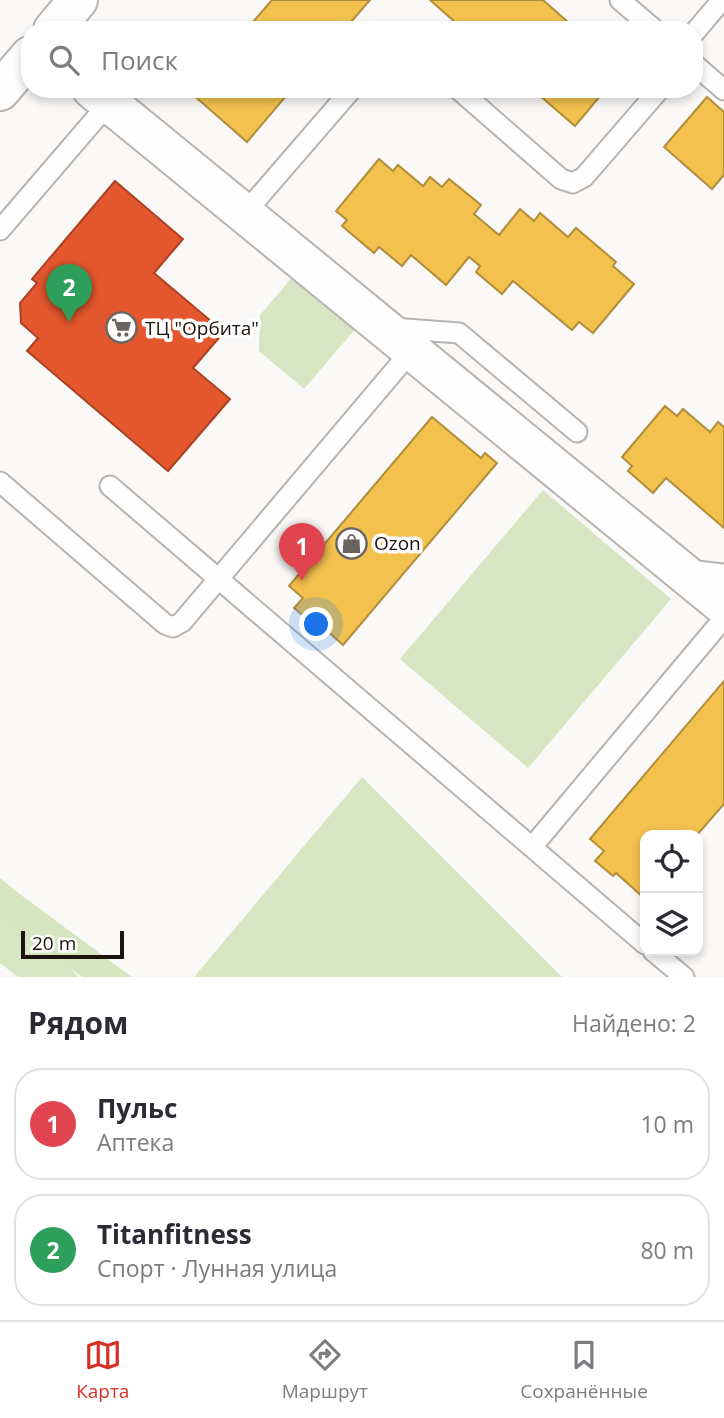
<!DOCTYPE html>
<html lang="ru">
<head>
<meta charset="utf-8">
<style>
  body { margin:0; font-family:"Open Sans",sans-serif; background:#f7f7f7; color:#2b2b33 }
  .controls { position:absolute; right:21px; bottom:21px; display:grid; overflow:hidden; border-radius:14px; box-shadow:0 4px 10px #0003 }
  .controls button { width:63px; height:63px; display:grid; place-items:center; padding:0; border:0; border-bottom:2px solid #e1e1e2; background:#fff; color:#2b2b33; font:35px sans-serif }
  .scale { position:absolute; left:21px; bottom:18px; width:103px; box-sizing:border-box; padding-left:7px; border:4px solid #1c130e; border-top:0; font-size:19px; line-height:24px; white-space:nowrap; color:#1c130e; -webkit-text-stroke:5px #fff; paint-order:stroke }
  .you { position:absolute; left:317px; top:625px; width:24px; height:24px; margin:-18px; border:5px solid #fff; border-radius:50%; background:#1a73e8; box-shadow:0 0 0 10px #1a73e833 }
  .badge { display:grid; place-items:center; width:46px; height:46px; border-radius:50%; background:#d93025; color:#fff; font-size:23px; font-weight:700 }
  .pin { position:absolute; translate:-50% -58px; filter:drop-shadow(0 2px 4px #0008) }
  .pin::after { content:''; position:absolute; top:37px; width:24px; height:21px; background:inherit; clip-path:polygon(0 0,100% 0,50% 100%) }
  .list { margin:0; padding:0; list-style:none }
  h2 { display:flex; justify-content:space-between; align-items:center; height:91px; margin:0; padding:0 28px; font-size:30px }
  h2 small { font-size:23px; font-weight:400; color:#7c7c81 }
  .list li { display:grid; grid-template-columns:46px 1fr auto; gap:21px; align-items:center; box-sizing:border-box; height:112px; margin:0 14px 14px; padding:0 14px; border:2px solid #e1e1e2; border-radius:28px }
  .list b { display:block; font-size:26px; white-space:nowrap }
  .list p { margin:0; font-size:23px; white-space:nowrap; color:#7c7c81 }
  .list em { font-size:23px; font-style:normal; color:#7c7c81 }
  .icon { flex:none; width:38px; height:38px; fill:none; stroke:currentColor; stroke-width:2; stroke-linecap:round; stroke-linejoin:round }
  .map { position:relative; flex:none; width:724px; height:977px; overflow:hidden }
  .search { position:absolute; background:#fff; box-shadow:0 4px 10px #0003; left:21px; right:21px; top:21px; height:77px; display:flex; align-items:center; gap:18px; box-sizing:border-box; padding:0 24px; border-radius:28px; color:#7c7c81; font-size:26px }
  .sheet { height:343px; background:#fff }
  nav { display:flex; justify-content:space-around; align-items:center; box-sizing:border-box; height:98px; border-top:2px solid #e1e1e2; background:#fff; font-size:19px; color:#7c7c81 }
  nav a { display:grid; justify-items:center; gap:4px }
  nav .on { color:#d93025 }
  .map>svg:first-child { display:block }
</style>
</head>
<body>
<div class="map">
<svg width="724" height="977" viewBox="0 0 724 977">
  <rect width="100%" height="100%" fill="#fbf9f7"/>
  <g fill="#d6e6c3">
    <path d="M295 274 357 327 304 389 259 351 260 315Z"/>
    <path d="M543 490 671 599 528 768 400 659Z"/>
    <path d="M362 777 562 977H194Z"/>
    <path d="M0 899 79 977H18L0 963Z"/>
  </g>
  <path fill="#d4e5c0" d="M0 878 21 895 132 977H82L0 915Z"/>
  <g fill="#f2c14e" stroke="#b28d3b" stroke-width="2">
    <path d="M272 0H370L344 30H246Z"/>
    <path d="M430 0H543L577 30H464Z"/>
    <path d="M195 89H292L247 142 191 93Z"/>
    <path d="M532 89H606L575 126Z"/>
    <path d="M707 97 724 112V175L712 189 664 147Z"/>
    <path d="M379 159 393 171 398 165 423 186 430 177 442 187 449 179 481 205 474 214 499 235 520 209 534 221 540 213 568 237 576 228 616 262 613 266 634 284 593 333 579 322 572 330 513 281 502 294 476 272 480 266 469 257 446 285 411 255 402 266 379 247 374 253 342 226 347 220 336 211Z"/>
    <path d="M665 406 677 416 683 409 710 432 718 422 724 427V528L666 478 653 493 628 471 632 466 622 457Z"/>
    <path d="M432 417 481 458 485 453 497 463 343 645 315 620 312 623 294 608 303 598 289 586Z"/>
    <path d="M724 681V804L697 835H645L644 898 616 873 613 876 595 861 604 851 590 839Z"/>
  </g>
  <path fill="#e4572e" stroke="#a84324" stroke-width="2" d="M115 181 183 239 154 273 224 332 193 368 230 399 168 471 27 351 38 338 21 323 20 303 37 283 32 279Z"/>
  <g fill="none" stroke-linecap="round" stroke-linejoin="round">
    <defs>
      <g id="service">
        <path d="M620 0 655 30"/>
        <path d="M694 33 722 0"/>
        <path d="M694 64 724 90"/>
        <path d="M458 89 561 179 573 183 584 177 660 89"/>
        <path d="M244 214 352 89"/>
        <path d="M0 230 109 103"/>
        <path d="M392 328 459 333 577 432"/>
        <path d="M0 482 165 624 173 627 182 622 412 350"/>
        <path d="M110 486 645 944"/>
        <path d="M688 570 724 574"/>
        <path d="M532 847 724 618"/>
        <path d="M653 951 684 977"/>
      </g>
      <path id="minor" d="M92 89 724 606"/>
      <g id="tertiary">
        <path d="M53 30 78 0"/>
        <path d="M0 91 30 56"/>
      </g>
    </defs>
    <use href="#service" stroke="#b8b3af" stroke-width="23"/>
    <use href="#minor" stroke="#b8b3af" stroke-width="42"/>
    <use href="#tertiary" stroke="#b8b3af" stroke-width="42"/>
    <use href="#service" stroke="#fefefe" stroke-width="19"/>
    <use href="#minor" stroke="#fefefe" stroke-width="38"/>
    <use href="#tertiary" stroke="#fefefe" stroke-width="38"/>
  </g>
  <defs>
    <symbol id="supermarket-ring" viewBox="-11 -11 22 22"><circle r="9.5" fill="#fff" stroke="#6a6460" stroke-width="1.5"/><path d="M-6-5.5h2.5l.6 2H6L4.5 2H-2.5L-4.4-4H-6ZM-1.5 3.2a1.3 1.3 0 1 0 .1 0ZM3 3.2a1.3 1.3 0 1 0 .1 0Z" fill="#6a6460"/></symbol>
    <symbol id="shop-ring" viewBox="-11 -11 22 22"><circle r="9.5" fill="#fff" stroke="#6a6460" stroke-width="1.5"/><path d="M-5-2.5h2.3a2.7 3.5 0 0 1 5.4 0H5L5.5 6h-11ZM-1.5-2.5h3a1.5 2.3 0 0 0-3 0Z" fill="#6a6460"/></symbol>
  </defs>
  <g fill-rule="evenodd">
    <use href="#supermarket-ring" x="104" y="310" width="35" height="35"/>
    <use href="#shop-ring" x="334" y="526" width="35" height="35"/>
  </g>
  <g text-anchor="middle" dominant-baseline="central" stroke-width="7" stroke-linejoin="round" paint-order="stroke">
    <g font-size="19" fill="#1c130e" stroke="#fff" text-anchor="start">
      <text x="145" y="328">ТЦ "Орбита"</text>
      <text x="374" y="543">Ozon</text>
    </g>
  </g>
</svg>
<div class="controls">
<button><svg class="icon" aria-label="locate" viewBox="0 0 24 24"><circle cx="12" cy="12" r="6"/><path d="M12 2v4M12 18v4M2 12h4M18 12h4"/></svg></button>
<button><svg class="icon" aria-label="layers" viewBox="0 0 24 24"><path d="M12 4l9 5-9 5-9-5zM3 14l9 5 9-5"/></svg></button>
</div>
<div class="scale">20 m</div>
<div class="you"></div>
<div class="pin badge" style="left:302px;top:581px;background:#e0444e">1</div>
<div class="pin badge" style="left:69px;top:322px;background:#2e9e5b">2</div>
<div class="search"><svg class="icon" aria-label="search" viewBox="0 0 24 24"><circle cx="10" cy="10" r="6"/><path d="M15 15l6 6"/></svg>Поиск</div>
</div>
<section class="sheet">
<h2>Рядом<small>Найдено: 2</small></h2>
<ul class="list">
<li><span class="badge" style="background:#e0444e">1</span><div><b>Пульс</b><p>Аптека</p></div><em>10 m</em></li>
<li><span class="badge" style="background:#2e9e5b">2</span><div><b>Titanfitness</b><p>Спорт · Лунная улица</p></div><em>80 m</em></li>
</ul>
</section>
<nav>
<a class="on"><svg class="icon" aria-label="map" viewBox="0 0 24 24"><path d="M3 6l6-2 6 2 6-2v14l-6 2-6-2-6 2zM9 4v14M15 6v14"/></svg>Карта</a>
<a><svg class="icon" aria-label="directions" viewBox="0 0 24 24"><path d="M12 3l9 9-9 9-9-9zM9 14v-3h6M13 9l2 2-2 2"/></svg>Маршрут</a>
<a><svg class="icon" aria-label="saved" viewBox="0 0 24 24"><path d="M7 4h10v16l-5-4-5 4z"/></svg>Сохранённые</a>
</nav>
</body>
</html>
